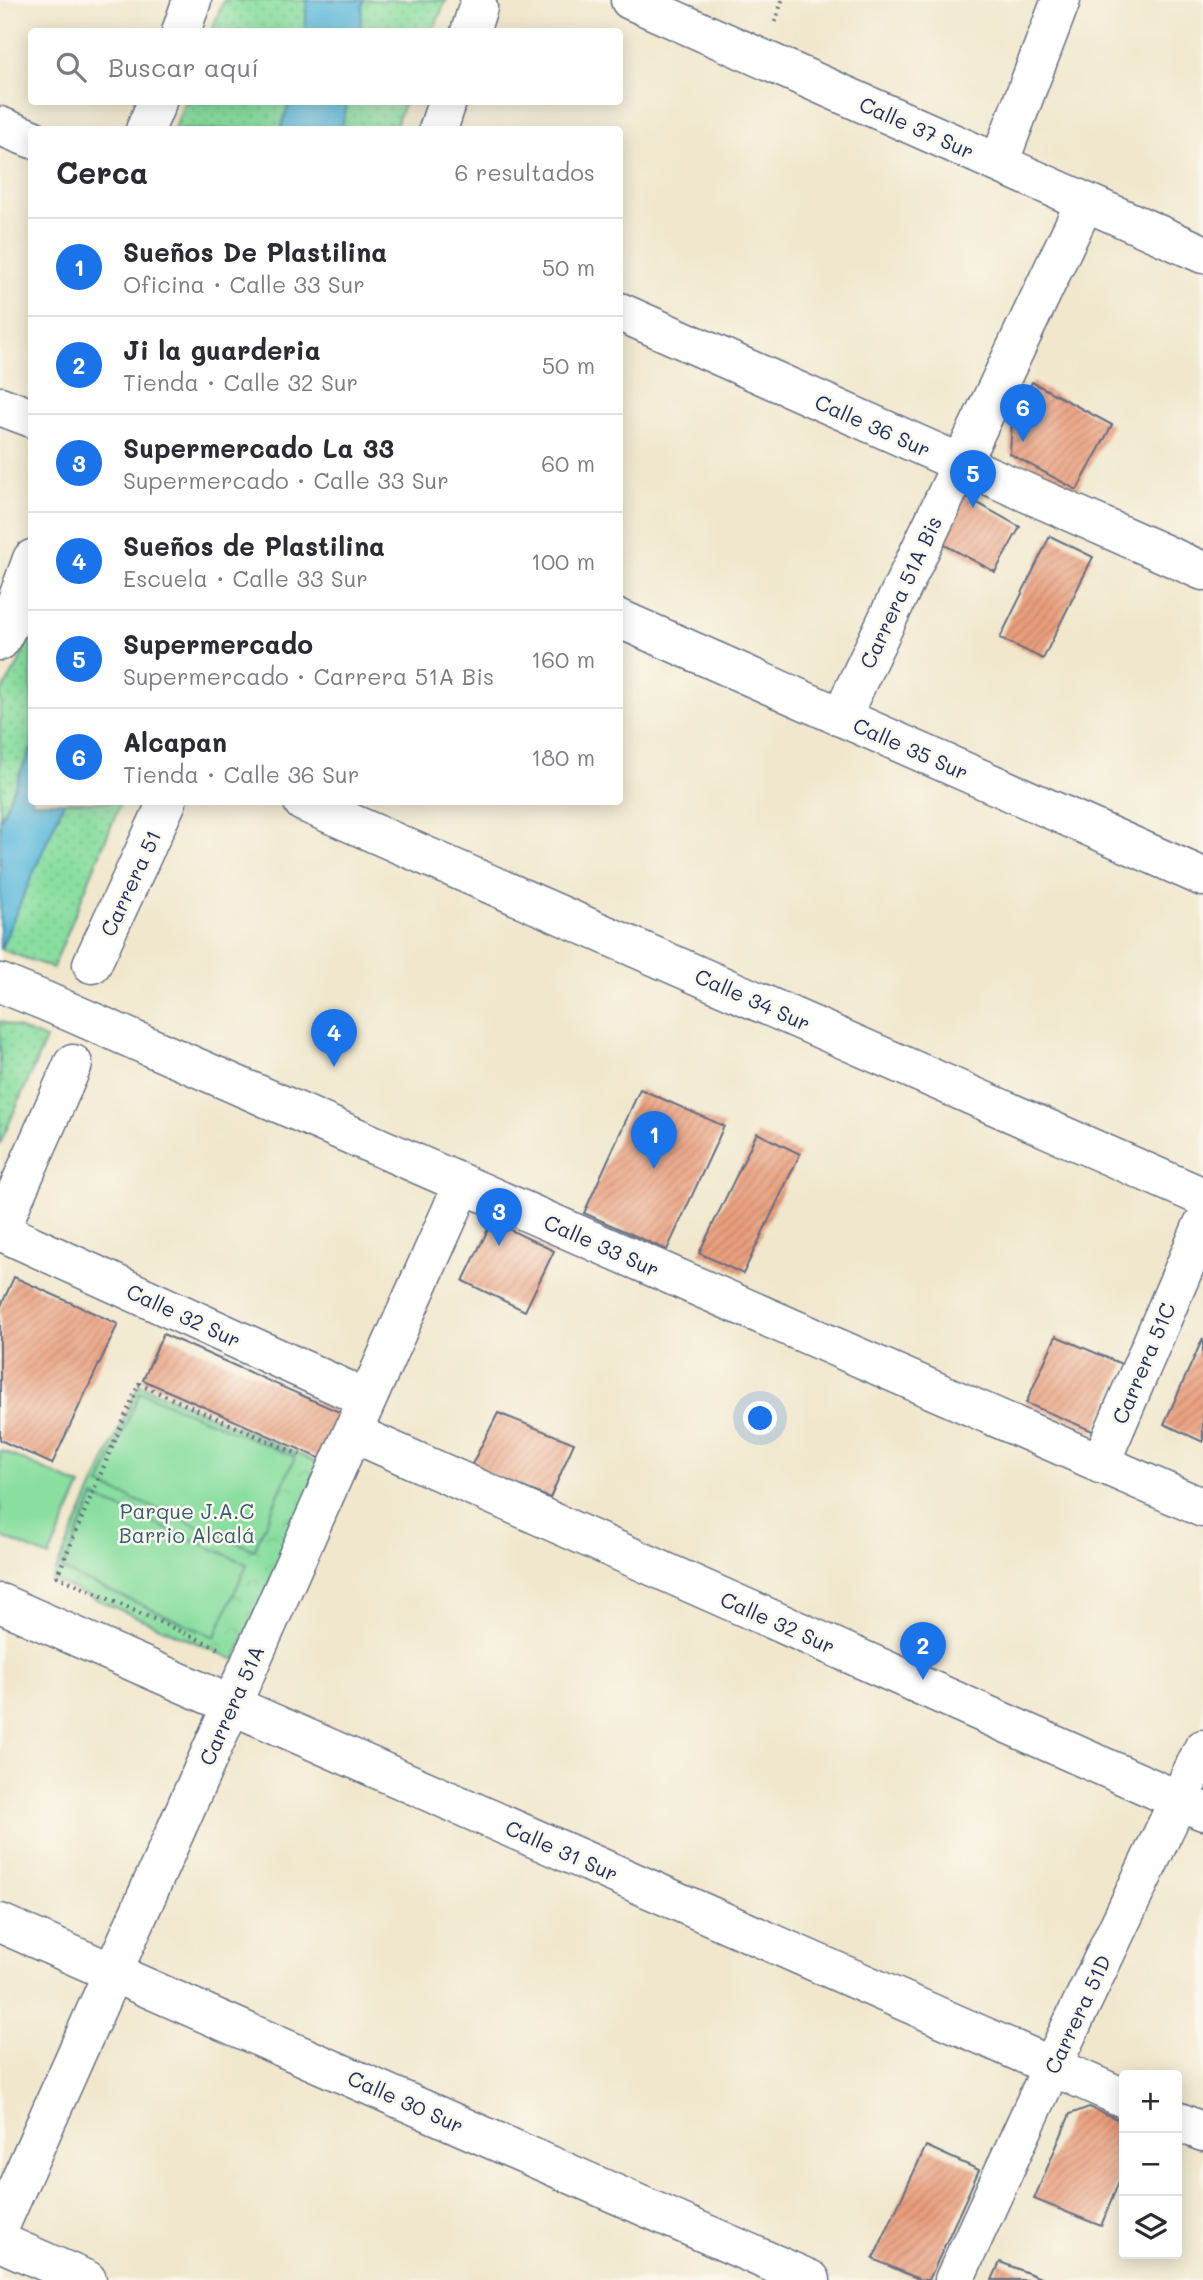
<!DOCTYPE html>
<html lang="es">
<head>
<meta charset="utf-8">
<style>
  body { margin:0; font-family:Mali,sans-serif; background:#f2f2f3; color:#2b2b33 }
  .controls { position:absolute; right:21px; bottom:21px; display:grid; overflow:hidden; border-radius:7px; box-shadow:0 4px 18px #0003 }
  .controls button { width:63px; height:63px; display:grid; place-items:center; padding:0; border:0; border-bottom:2px solid #e1e1e2; background:#fff; color:#2b2b33; font:35px sans-serif }
  .you { position:absolute; left:761px; top:1419px; width:24px; height:24px; margin:-18px; border:5px solid #fff; border-radius:50%; background:#1a73e8; box-shadow:0 0 0 10px #1a73e833 }
  .badge { display:grid; place-items:center; width:46px; height:46px; border-radius:50%; background:#1a73e8; color:#fff; font-size:23px; font-weight:700 }
  .pin { position:absolute; translate:-50% -58px; filter:drop-shadow(0 2px 4px #0008) }
  .pin::after { content:''; position:absolute; top:37px; width:24px; height:21px; background:inherit; clip-path:polygon(0 0,100% 0,50% 100%) }
  .list { margin:0; padding:0; list-style:none }
  h2 { display:flex; justify-content:space-between; align-items:center; height:91px; margin:0; padding:0 28px; font-size:30px }
  h2 small { font-size:23px; font-weight:400; color:#7c7c81 }
  .list li { display:grid; grid-template-columns:46px 1fr auto; gap:21px; align-items:center; box-sizing:border-box; height:98px; padding:0 28px; border-top:2px solid #e1e1e2 }
  .list b { display:block; font-size:26px; white-space:nowrap }
  .list p { margin:0; font-size:23px; white-space:nowrap; color:#7c7c81 }
  .list em { font-size:23px; font-style:normal; color:#7c7c81 }
  .icon { flex:none; width:38px; height:38px; fill:none; stroke:currentColor; stroke-width:2; stroke-linecap:round; stroke-linejoin:round }
  .map { position:relative; flex:none; width:1203px; height:2280px; overflow:hidden }
  .search { position:absolute; background:#fff; box-shadow:0 4px 18px #0003; left:28px; top:28px; width:595px; height:77px; display:flex; align-items:center; gap:18px; box-sizing:border-box; padding:0 24px; border-radius:7px; color:#7c7c81; font-size:26px }
  .panel { position:absolute; background:#fff; box-shadow:0 4px 18px #0003; left:28px; top:126px; width:595px; height:679px; border-radius:7px }
  .map>svg:first-child { display:block }
</style>
</head>
<body>
<div class="map">
<svg width="1203" height="2280" viewBox="0 0 1203 2280">
  <defs>
    <pattern id="grass-dots" width="8" height="8" patternUnits="userSpaceOnUse" patternTransform="scale(1.75)"><rect width="8" height="8" fill="#89dea0"/><path d="M2 2h.1M6 6h.1" fill="none" stroke="#76bf8c" stroke-width="1.8" stroke-linecap="round"/></pattern>
    <pattern id="park-crowns" width="20" height="18" patternUnits="userSpaceOnUse" patternTransform="scale(1.75)"><rect width="20" height="18" fill="#89dea0"/><path d="M2 6a3 3 0 1 1 6 0M12 15a3 3 0 1 1 6 0" fill="none" stroke="#76bf8c"/></pattern>
    <pattern id="building-hatch" width="6" height="6" patternUnits="userSpaceOnUse" patternTransform="scale(1.75)"><rect width="6" height="6" fill="#ea9e7c"/><path d="M-1 1l2-2M0 6l6-6M5 7l2-2" fill="none" stroke="#bd8169"/></pattern>
  </defs>
  <rect width="100%" height="100%" fill="#fbf7ec"/>
  <filter id="ink" filterUnits="userSpaceOnUse"><feTurbulence type="fractalNoise" baseFrequency=".0143" numOctaves="2"/><feDisplacementMap in="SourceGraphic" scale="14" xChannelSelector="R" yChannelSelector="G"/><feConvolveMatrix kernelMatrix="1 2 1 2 8 2 1 2 1" color-interpolation-filters="sRGB"/></filter>
  <filter id="wash" filterUnits="userSpaceOnUse"><feTurbulence type="fractalNoise" baseFrequency=".00686" numOctaves="4" result="noise"/><feDisplacementMap in="SourceGraphic" scale="28" xChannelSelector="R" yChannelSelector="G"/><feGaussianBlur stdDeviation="1.57" result="paint"/><feColorMatrix in="noise" values="0 0 0 0 0 0 0 0 0 0 0 0 0 0 0 0 0 1.4 0 .05"/><feComposite in="paint" operator="in"/></filter>
  <g filter="url(#wash)">
    <rect width="100%" height="100%" fill="#f0e7cc"/>
    <g fill="url(#grass-dots)" stroke="#52867f" stroke-width="2">
      <path d="M224 0H446L433 31 211 32Z"/>
      <path d="M185 102H405L394 129 174 130Z"/>
      <path d="M31 628 32 802H121L53 968 0 949V694L18 665Z"/>
      <path d="M0 1021 46 1039 0 1144Z"/>
    </g>
    <path fill="url(#park-crowns)" stroke="#52867f" stroke-width="2" d="M139 1384 323 1465 235 1660 52 1580Z"/>
    <g fill="#89dea0" stroke="#52867f" stroke-width="2">
      <path d="M140 1392 295 1457 254 1550 100 1485Z"/>
      <path d="M0 1450 81 1486 49 1557 0 1536Z"/>
      <path d="M94 1497 247 1564 215 1637 62 1570Z"/>
    </g>
    <g fill="#5dbadb" stroke="#3c749c" stroke-width="2">
      <path d="M307 0H363L360 31H305Z"/>
      <path d="M289 102H348L341 129H281Z"/>
      <path d="M31 748 32 802H64L0 950V820Z"/>
    </g>
    <g id="blocks">
      <g fill="url(#building-hatch)">
        <path d="M1032 382 1112 425 1077 490 1010 454 1012 420Z"/>
        <path d="M963 495 1020 527 995 572 937 541Z"/>
        <path d="M1050 536 1093 557 1043 659 1000 638Z"/>
        <path d="M640 1089 724 1126 667 1250 584 1213Z"/>
        <path d="M757 1133 800 1154 743 1274 699 1253Z"/>
        <path d="M492 1221 554 1251 525 1311 463 1281Z"/>
        <path d="M14 1277 118 1324 52 1464 0 1440V1308Z"/>
        <path d="M163 1334 346 1415 326 1461 143 1380Z"/>
        <path d="M1056 1336 1124 1365 1095 1432 1026 1403Z"/>
        <path d="M1203 1338V1442L1164 1424Z"/>
        <path d="M498 1413 574 1443 550 1498 471 1466Z"/>
        <path d="M1089 2107 1124 2122V2169L1101 2226 1034 2199 1070 2114Z"/>
        <path d="M926 2146 979 2170 929 2280H921L873 2259Z"/>
        <path d="M1000 2262 1046 2280H992Z"/>
      </g>
    </g>
  </g>
  <g filter="url(#ink)">
    <use href="#blocks" fill-opacity="0" stroke="#666f84" stroke-width="2"/>
    <g fill="none" stroke-linecap="round" stroke-linejoin="round">
      <defs>
        <g id="minor">
          <path d="M181 32 192 0"/>
          <path d="M470 32 478 7"/>
          <path d="M0 126 32 139"/>
          <path d="M145 130 157 102"/>
          <path d="M438 130 447 102"/>
          <path d="M999 163 1061 0"/>
          <path d="M620 312 1203 571"/>
          <path d="M0 406 32 418"/>
          <path d="M620 619 1203 877"/>
          <path d="M0 641 7 628 32 559"/>
          <path d="M841 717 1085 202"/>
          <path d="M303 802 1203 1197"/>
          <path d="M92 964 167 802"/>
          <path d="M0 1230 73 1064"/>
          <path d="M0 1231 367 1399"/>
          <path d="M353 1433 1203 1811"/>
          <path d="M1100 1464 1203 1224"/>
          <path d="M0 1603 1124 2098"/>
          <path d="M0 1923 811 2280"/>
          <path d="M1177 2121 1203 2132"/>
          <path d="M0 2226 463 1184"/>
          <path d="M0 2242 87 2280"/>
          <path d="M954 2280 1052 2066 1203 1749"/>
        </g>
        <g id="tertiary">
          <path d="M630 0 1203 254"/>
          <path d="M0 983 45 1001 1203 1508"/>
        </g>
      </defs>
      <use href="#minor" stroke="#666f84" stroke-width="41"/>
      <use href="#tertiary" stroke="#666f84" stroke-width="41"/>
      <g stroke="#666f84" stroke-width="4.5" stroke-dasharray="2 5" stroke-linecap="butt">
        <path d="M775 22 782 0"/>
        <path d="M218 1648 57 1576 139 1384 300 1455"/>
      </g>
      <use href="#minor" stroke="#fff" stroke-width="38"/>
      <use href="#tertiary" stroke="#fff" stroke-width="38"/>
    </g>
  </g>
  <g text-anchor="middle" dominant-baseline="central" stroke-width="5" stroke-linejoin="round" paint-order="stroke">
    <g font-size="21" fill="#1b2f5e" stroke="#fbf7ec">
      <text transform="translate(917 127) rotate(24)">Calle 37 Sur</text>
      <text transform="translate(873 425) rotate(24)">Calle 36 Sur</text>
      <text transform="translate(900 592) rotate(-65)">Carrera 51A Bis</text>
      <text transform="translate(911 748) rotate(24)">Calle 35 Sur</text>
      <text transform="translate(130 883) rotate(-65)">Carrera 51</text>
      <text transform="translate(753 999) rotate(24)">Calle 34 Sur</text>
      <text transform="translate(602 1245) rotate(24)">Calle 33 Sur</text>
      <text transform="translate(184 1315) rotate(25)">Calle 32 Sur</text>
      <text transform="translate(1143 1363) rotate(-67)">Carrera 51C</text>
      <text transform="translate(778 1622) rotate(24)">Calle 32 Sur</text>
      <text transform="translate(231 1705) rotate(-66)">Carrera 51A</text>
      <text transform="translate(562 1850) rotate(24)">Calle 31 Sur</text>
      <text transform="translate(1077 2014) rotate(-65)">Carrera 51D</text>
      <text transform="translate(406 2101) rotate(24)">Calle 30 Sur</text>
    </g>
    <g font-size="21" fill="#365b6e" stroke="#fbf7ec">
      <text x="187" y="1510">Parque J.A.C<tspan x="187" dy="24">Barrio Alcalá</tspan></text>
    </g>
  </g>
</svg>
<div class="controls">
<button>+</button>
<button>−</button>
<button><svg class="icon" aria-label="layers" viewBox="0 0 24 24"><path d="M12 4l9 5-9 5-9-5zM3 14l9 5 9-5"/></svg></button>
</div>
<div class="you"></div>
<div class="pin badge" style="left:654px;top:1169px">1</div>
<div class="pin badge" style="left:923px;top:1680px">2</div>
<div class="pin badge" style="left:499px;top:1246px">3</div>
<div class="pin badge" style="left:334px;top:1067px">4</div>
<div class="pin badge" style="left:973px;top:508px">5</div>
<div class="pin badge" style="left:1023px;top:442px">6</div>
<div class="search"><svg class="icon" aria-label="search" viewBox="0 0 24 24"><circle cx="10" cy="10" r="6"/><path d="M15 15l6 6"/></svg>Buscar aquí</div>
<section class="panel">
<h2>Cerca<small>6 resultados</small></h2>
<ul class="list">
<li><span class="badge">1</span><div><b>Sueños De Plastilina</b><p>Oficina · Calle 33 Sur</p></div><em>50 m</em></li>
<li><span class="badge">2</span><div><b>Ji la guarderia</b><p>Tienda · Calle 32 Sur</p></div><em>50 m</em></li>
<li><span class="badge">3</span><div><b>Supermercado La 33</b><p>Supermercado · Calle 33 Sur</p></div><em>60 m</em></li>
<li><span class="badge">4</span><div><b>Sueños de Plastilina</b><p>Escuela · Calle 33 Sur</p></div><em>100 m</em></li>
<li><span class="badge">5</span><div><b>Supermercado</b><p>Supermercado · Carrera 51A Bis</p></div><em>160 m</em></li>
<li><span class="badge">6</span><div><b>Alcapan</b><p>Tienda · Calle 36 Sur</p></div><em>180 m</em></li>
</ul>
</section>
</div>
</body>
</html>
